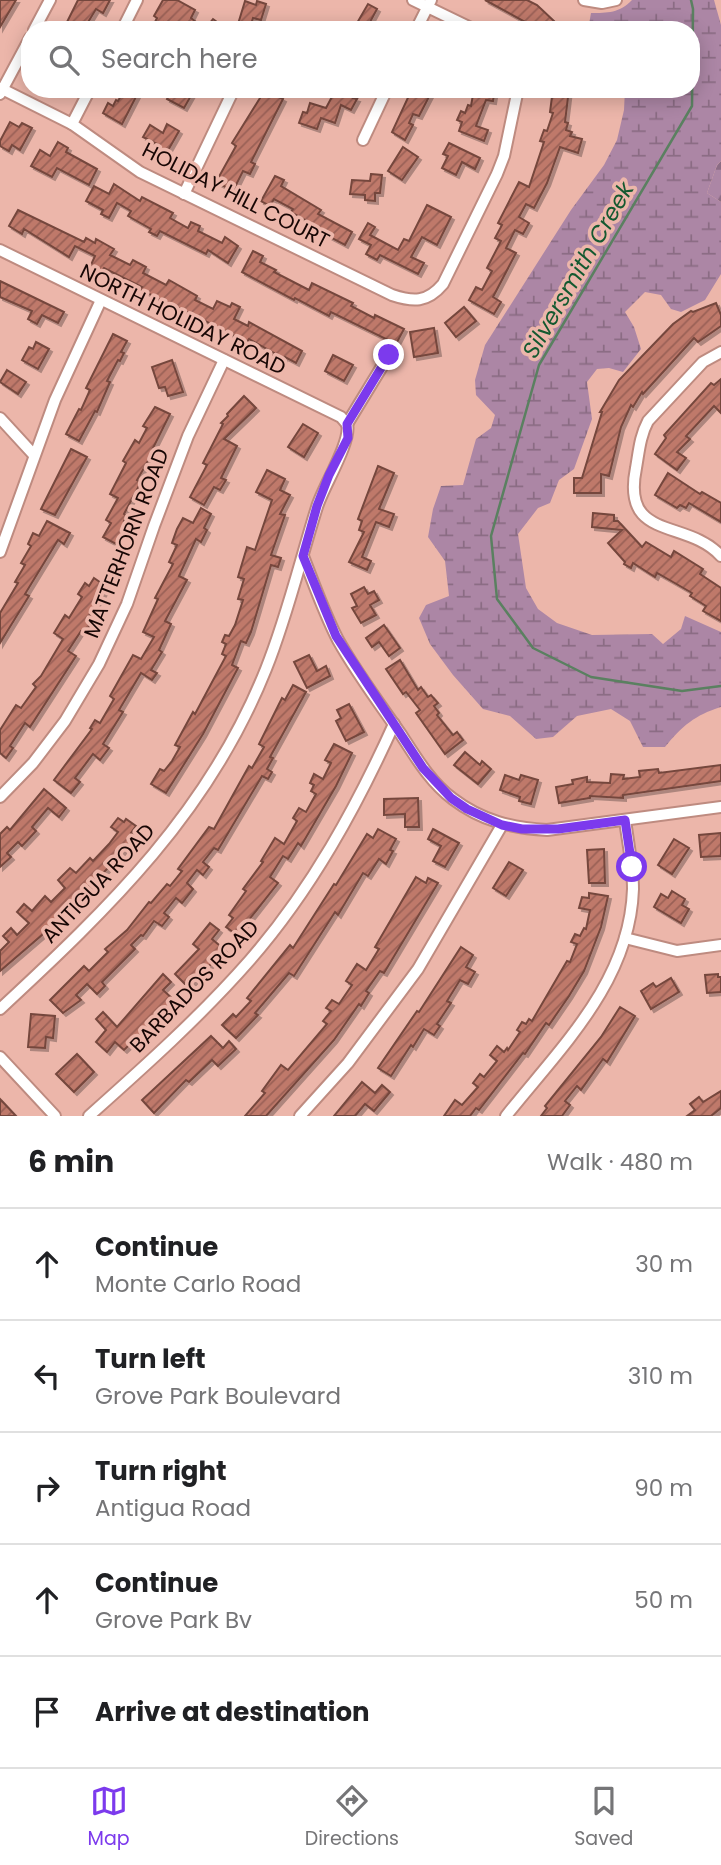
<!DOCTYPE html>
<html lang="en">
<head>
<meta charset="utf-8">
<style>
  body { margin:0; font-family:Poppins,sans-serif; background:#f6f6f6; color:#202124 }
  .stop { position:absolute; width:21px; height:21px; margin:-16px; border:5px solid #7c3aed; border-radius:50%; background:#fff }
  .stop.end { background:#7c3aed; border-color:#fff; box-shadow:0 2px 7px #0008 }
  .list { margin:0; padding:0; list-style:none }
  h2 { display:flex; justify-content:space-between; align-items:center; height:91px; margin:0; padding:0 28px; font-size:30px }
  h2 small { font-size:23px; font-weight:400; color:#757577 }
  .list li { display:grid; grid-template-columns:46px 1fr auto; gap:21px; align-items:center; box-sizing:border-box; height:112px; padding:0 28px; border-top:2px solid #e0e0e0 }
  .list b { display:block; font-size:26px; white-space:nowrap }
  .list p { margin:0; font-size:23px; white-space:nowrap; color:#757577 }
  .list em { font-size:23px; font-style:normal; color:#757577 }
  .icon { flex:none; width:38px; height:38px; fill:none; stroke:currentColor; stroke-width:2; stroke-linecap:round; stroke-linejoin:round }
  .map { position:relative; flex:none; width:721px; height:1116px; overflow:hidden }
  .search { position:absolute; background:#fff; box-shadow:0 4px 18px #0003; left:21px; right:21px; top:21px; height:77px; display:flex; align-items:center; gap:18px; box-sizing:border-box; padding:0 24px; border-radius:28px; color:#757577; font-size:26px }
  .sheet { height:651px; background:#fff }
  nav { display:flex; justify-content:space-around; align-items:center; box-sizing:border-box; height:98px; border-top:2px solid #e0e0e0; background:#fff; font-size:19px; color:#757577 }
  nav a { display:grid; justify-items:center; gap:4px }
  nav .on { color:#7c3aed }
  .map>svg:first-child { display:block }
</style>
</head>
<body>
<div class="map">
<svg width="721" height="1116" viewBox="0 0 721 1116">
  <defs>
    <pattern id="forest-firs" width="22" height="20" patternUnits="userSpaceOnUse" patternTransform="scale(1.75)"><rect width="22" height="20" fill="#ac86a5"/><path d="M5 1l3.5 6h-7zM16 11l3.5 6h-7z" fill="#8b6c84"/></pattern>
    <pattern id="wetland-marsh" width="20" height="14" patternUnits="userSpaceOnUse" patternTransform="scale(1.75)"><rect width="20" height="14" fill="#ac86a5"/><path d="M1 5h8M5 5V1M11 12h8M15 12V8" fill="none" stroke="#8b6c84"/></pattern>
    <pattern id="building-hatch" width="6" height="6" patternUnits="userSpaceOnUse" patternTransform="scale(1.75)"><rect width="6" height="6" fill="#bf796b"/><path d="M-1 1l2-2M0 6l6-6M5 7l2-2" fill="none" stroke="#9a6156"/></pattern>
    <filter id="shadow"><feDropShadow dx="3" dy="3" stdDeviation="0" flood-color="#0004"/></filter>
  </defs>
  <rect width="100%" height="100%" fill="#ecb6aa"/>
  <path fill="url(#forest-firs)" d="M721 161V202L707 193 717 165Z"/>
  <path fill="url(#wetland-marsh)" d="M632 0H714L721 25V161L717 165 707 193 721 202V274L705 300 681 312 671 309 661 295 645 292 625 312 634 327 641 349 623 372 609 368 597 369 587 382 592 419 574 469 559 480 550 503 538 508 518 534 526 588 538 609 557 623 592 635 652 634 663 644 681 629 685 616 721 632V707C695 715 682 726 665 747H643L630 721 611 709 577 716 553 737 536 739 510 716 483 709 453 675 430 644 419 618 426 605 449 596 445 561 428 537 433 509 441 486 463 485 476 439 491 428 495 415 476 395 475 380 485 345 571 210 604 165 617 140 624 110 625 89H691V30H588L591 13C607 13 620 13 632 0Z"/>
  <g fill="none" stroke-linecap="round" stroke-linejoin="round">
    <path stroke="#5a8060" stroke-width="2.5" d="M691 0 693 9 692 106 539 365 491 536 497 599 533 648 591 677 682 691 721 686"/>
  </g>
  <g fill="url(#building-hatch)" stroke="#75473d" stroke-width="2" filter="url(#shadow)">
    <path d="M0 0H16L0 27Z"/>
    <path d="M78 0H110L103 13 96 9 87 24 83 22 79 30H63Z"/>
    <path d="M163 0H177L195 10 191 18 205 29 213 19 228 30H180L164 22 160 30H151L157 18 154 16Z"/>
    <path d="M485 0H527L537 5 555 22 548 30H520L527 23Z"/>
    <path d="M245 1 256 5 257 1 266 4 261 20 253 18 250 28 238 24Z"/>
    <path d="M368 4 377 9 370 22 384 30H353Z"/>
    <path d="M125 89H140L122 124 103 113 108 103 113 106 116 100 118 101Z"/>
    <path d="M172 89H183L192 94 184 108 167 99Z"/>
    <path d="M336 89H358L353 98 357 99 351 110 341 105 335 123 321 118 317 129 299 123 303 112 307 113 310 103 326 108Z"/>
    <path d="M412 89H433L419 116 413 114 409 123 413 125 405 140 392 132Z"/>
    <path d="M474 89H495L493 101 486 100 476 126 488 130 484 141 459 131 462 122 457 120 461 111 465 113 468 105 471 106Z"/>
    <path d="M553 89H569L565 122 568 123 566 130 572 132 570 136 582 139 578 153 560 147 547 183 534 208 526 204 519 217 529 223 523 234 515 230 506 248 516 253 493 297 501 302 494 314 469 300 476 287 482 290 492 271 487 268 501 241 495 238 502 225 498 223 519 182 529 187 544 142 540 141 544 130 547 131 553 113 550 112Z"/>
    <path d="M265 90 283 99 251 162 255 164 250 174 243 171 233 191 216 182 236 146 232 143Z"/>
    <path d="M10 122 19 127 22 123 32 128 20 150 12 145 9 151 0 146V141Z"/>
    <path d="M167 124 179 131 166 154 157 149 159 145 143 137 150 125 163 133Z"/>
    <path d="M58 142 68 148 66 152 97 169 89 185 57 168 52 177 31 166 40 150 50 156Z"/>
    <path d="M449 143 480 158 475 169 462 162 456 175 442 168 448 156 443 154Z"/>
    <path d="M403 147 418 157 402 180 388 171Z"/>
    <path d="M371 174 382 175 380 193H375V201L365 200V195L350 194 352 180 370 181Z"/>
    <path d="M275 176 284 180 281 186 321 210 318 214 352 232 345 245 315 229 314 231 304 226 307 221 291 212 293 209 274 199 270 206 261 201Z"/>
    <path d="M114 184 140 201 142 197 173 213 170 218 188 228 191 222 200 226 198 231 222 243 225 237 238 246 228 263 208 250 206 254 160 231 157 236 149 232 151 229 128 216 131 211 117 203 109 218 101 214 103 210 86 201 94 186 109 194Z"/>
    <path d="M427 205 451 217 437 245 422 237 411 257 424 263 418 274 380 255 377 260 366 254 371 245 359 239 368 223 375 227 370 235 398 250 404 239 409 241Z"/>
    <path d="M18 210 84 242 86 238 95 243 96 239 114 249 110 255 130 265 133 260 146 267 143 273 166 285 169 280 197 296 195 300 213 309 217 301 230 307 232 303 240 307 234 319 248 326 249 322 302 351 296 363 285 357 282 361 273 356 274 353 249 339 247 342 169 303 168 304 140 289 142 287 104 268 101 272 90 267 95 256 75 246 69 257 24 229 22 234 9 226Z"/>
    <path d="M253 251 263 256 260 262 276 270 274 272 309 290 312 283 353 303 351 306 374 318 375 315 404 329 396 344 331 312 329 316 295 298 294 300 242 272Z"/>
    <path d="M0 281 64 312 58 323 42 315 37 324 28 319 32 311 0 297Z"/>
    <path d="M716 303 721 315V326L698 342 694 338 643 394 642 392 633 407 631 405 621 427 609 476 601 474V493H574V478H582L602 412H600L619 380 673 324 691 311 693 312Z"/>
    <path d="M464 307 476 321 456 337 445 323Z"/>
    <path d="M434 328 438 353 414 357 410 332Z"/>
    <path d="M113 334 127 341 121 352 124 353 120 361 118 360 107 381 110 382 97 412 95 411 79 441 66 434 79 409 81 410 90 390 86 388Z"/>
    <path d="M36 342 49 349 38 369 22 360 29 347 33 349Z"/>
    <path d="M333 355 353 365 344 381 325 371Z"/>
    <path d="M172 360 183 392 168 396 165 387 159 388 152 367Z"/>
    <path d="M7 370 26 382 18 394 0 382Z"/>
    <path d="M721 379V413L714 406 686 436 690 439 677 452 686 458 677 470 655 454 666 438 664 435 711 383 714 385Z"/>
    <path d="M244 396 256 408 224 439 237 446 221 478 226 480 220 490 214 487 204 505 190 497 207 465 203 463 223 424 221 423 228 416 227 414Z"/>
    <path d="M155 407 170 414 152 450 154 451 137 480 141 482 124 514 127 516 124 521 128 523 116 544 103 537 111 523 106 520 118 498 110 494 126 463 123 461 135 440 139 443 147 428 143 426Z"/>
    <path d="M303 424 318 433 304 457 288 447Z"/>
    <path d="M71 449 87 457 55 515 41 509Z"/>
    <path d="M378 466 394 473 379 509 394 514 389 527 376 522 362 557 371 561 367 570 349 562 364 532 359 530 362 521 358 519Z"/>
    <path d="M267 470 285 479 280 490 290 495 280 514 285 515 271 555 281 558 278 567 271 565 251 632 246 643 241 641 232 665 238 668 203 734 166 793 151 784 160 769 164 771 172 761 180 747 175 745 193 712 195 714 226 656 222 654 226 644 222 642 225 635 229 636 235 625 243 600 238 599 244 579 238 577 247 547 255 550 272 500 256 492Z"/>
    <path d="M668 473 700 494 702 492 721 503V522L689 503 686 508 680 505 677 508 655 495Z"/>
    <path d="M201 508 211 514 204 528 207 530 201 542 196 539 179 576 187 580 165 621 171 624 159 650 162 652 151 670 157 673 152 680 141 673 119 710 123 712 103 744 109 748 100 760 93 754 75 778 80 782 71 793 54 780 92 729 90 728 95 720 100 723 114 699 110 696 133 655 141 659 154 637 143 632 158 599 155 598 173 564 169 562 177 545 172 543 177 529 183 518 193 523Z"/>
    <path d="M593 513 614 515V521H618L642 547 646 542 671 557 674 551 703 569 700 574 721 588V621L703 611 706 606 690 596 692 593 673 582 657 573 655 577 633 563 631 568 624 564 625 562 608 543 622 530 592 527Z"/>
    <path d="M47 521 70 533 64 544 58 540 25 594 29 596 0 643V613L18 583 15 582 25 565 21 563 31 546 28 544 33 533 39 536Z"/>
    <path d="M94 578 107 587 88 618 93 621 85 633 81 631 68 651 76 656 30 727 25 723 10 746 13 748 6 758 0 753V730L16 705 21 708 36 687 33 684 41 676 63 639 54 633 65 615 69 618 82 597 78 594 85 583 89 586Z"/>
    <path d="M364 587 368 594 374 591 379 600 370 605 376 615 361 623 352 608 357 606 351 594Z"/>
    <path d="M384 625 400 648 389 656 379 642 372 647 366 638Z"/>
    <path d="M309 655 317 671 326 666 330 676 307 688 294 662Z"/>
    <path d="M400 660 418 690 421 687 428 697 431 695 438 703 434 706 439 713 437 715 453 735 457 732 463 740 445 754 416 713 420 710 406 692 403 694 386 669Z"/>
    <path d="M293 685 306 692 270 757 273 758 267 769 272 772 268 779 262 776 218 850 214 848 203 862 209 867 203 875 197 870 187 883 193 889 182 903 176 898 164 913 169 917 162 926 154 921 143 936 141 935 131 945 135 949 102 982 105 986 97 994 87 984 76 995 81 1000 63 1013 50 1000 84 966 89 971 108 952 105 949 127 930 149 902 151 903 167 884 170 886 182 871 178 869 209 827 214 829 249 766 252 768 264 747 259 744 282 698 285 700Z"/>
    <path d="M349 704 364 732 346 741 336 721 341 718 337 710Z"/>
    <path d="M334 744 352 753 336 786 301 846 298 843 288 859 283 856 270 877 278 883 237 935 226 927 233 918 229 915 246 891 243 889 263 862 261 861 275 838 284 844 297 821 293 818 299 808 306 812 316 794 311 791 314 785 310 783 314 774 323 779 331 763 325 760Z"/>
    <path d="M465 752 480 765 482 761 491 769 478 784 454 765Z"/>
    <path d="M721 765V781L623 795V798L590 796V798L559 803 556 787 573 784 572 780 587 777V782L610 783 611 774 624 775 623 779 640 777 639 771 658 769 659 773Z"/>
    <path d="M505 775 519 780 521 775 538 780 531 804 519 801 520 797 500 790Z"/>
    <path d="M44 789 66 808 59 817 48 808 32 827 36 831 22 846 18 842 7 853 11 857 0 867V834L7 827 10 830Z"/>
    <path d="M418 798 419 827H405V814L384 815V799Z"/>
    <path d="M118 818 124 822 126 819 136 826 131 833 134 836 115 861 100 876 99 875 42 935 0 971V951L9 942 3 936 11 928 17 935 29 923 17 912 24 904 32 911 45 896 51 902 65 888 58 880 70 868 76 873 90 858 93 861 109 844 118 832 111 827Z"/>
    <path d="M378 829 396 839 390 850 393 851 386 864 379 859 368 876 363 873 338 915 335 912 294 976 289 973 255 1013 258 1015 236 1038 222 1025 233 1014 236 1017 251 1001 247 998 290 945 293 948 334 884 336 885 367 834 373 838Z"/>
    <path d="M433 829 459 843 445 867 433 861 441 846 428 839Z"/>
    <path d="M721 833V856L701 857 699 835Z"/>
    <path d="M674 839 689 848 672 874 658 865Z"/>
    <path d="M604 849 605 883H589L587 850Z"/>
    <path d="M509 862 523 870 506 896 493 888Z"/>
    <path d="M416 877 426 883 428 878 438 883 384 973 380 971 366 991 369 993 361 1006 359 1004 334 1040 266 1116H245L265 1093 262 1091 281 1065 288 1070 327 1024 323 1021 331 1011 326 1008 332 1000 339 1004 352 985 346 981 357 964 366 970 379 949 375 947Z"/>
    <path d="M672 891 685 899 682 905 689 909 681 923 654 907 661 894 668 898Z"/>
    <path d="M589 893 608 896 601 927 584 971 569 996 549 1025 546 1023 525 1054 523 1053 479 1110 476 1108 470 1116H444L455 1100 462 1105 478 1087 473 1083 480 1074 484 1077 497 1061 490 1055 497 1046 504 1052 507 1048 508 1050 520 1032 517 1030 522 1022 526 1024 529 1019 532 1021 567 961 570 962 577 944 571 942 575 934 580 936 584 928 586 929 590 910 579 908 582 897 589 898Z"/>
    <path d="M210 923 219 930 212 939 225 950 188 987 175 974 199 949 193 944Z"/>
    <path d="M461 947 473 955 466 967 475 972 468 984 460 980 447 1001 451 1003 437 1024 440 1026 434 1035 424 1029 413 1047 411 1045 391 1076 378 1068 417 1011 419 1012Z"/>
    <path d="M163 974 171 982 163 990 175 1001 124 1050 115 1042 107 1052 96 1042 106 1030 96 1019 103 1012 117 1027Z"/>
    <path d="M718 974V977H721V992L707 993 705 975Z"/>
    <path d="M671 978 679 992 651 1009 641 991 653 983 656 987Z"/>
    <path d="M620 1007 635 1016 607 1062 603 1059 581 1090 577 1086 565 1101 570 1105 562 1116H541L547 1108 545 1106 601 1037Z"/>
    <path d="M31 1014 55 1016 53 1038 46 1037 45 1048 28 1047Z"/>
    <path d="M211 1036 223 1048 229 1041 236 1049 218 1066 212 1060 189 1082 186 1080 154 1113 142 1100Z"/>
    <path d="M77 1054 94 1072 74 1092 56 1074Z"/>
    <path d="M362 1082 375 1093 382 1085 390 1092 374 1111 365 1104 355 1116H334Z"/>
    <path d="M721 1091V1108L711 1116H687L695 1110 690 1104 699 1097 703 1102Z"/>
    <path d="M0 1099 16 1116H0Z"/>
  </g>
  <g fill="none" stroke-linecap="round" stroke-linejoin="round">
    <defs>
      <g id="minor">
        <path d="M413 0 475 30"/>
        <path d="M584 0 602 3 616 0"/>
        <path d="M34 30 50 0"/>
        <path d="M122 30 137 0"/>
        <path d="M416 30 431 0"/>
        <path d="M0 88 72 124 140 172 392 295C413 302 427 303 443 284L497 174 504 156 518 89"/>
        <path d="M0 94 30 38"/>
        <path d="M72 124 90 89"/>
        <path d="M363 140 387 89"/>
        <path d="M184 194 234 89"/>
        <path d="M0 250 341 417 347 424"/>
        <path d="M721 352 703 362 648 421C640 436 639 451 636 468 621 542 686 518 721 556"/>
        <path d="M0 418 34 455"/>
        <path d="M347 424 389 355"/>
        <path d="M0 552 55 400 101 300"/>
        <path d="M303 556C314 584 324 613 338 640 356 672 379 703 400 733 415 756 430 782 453 799 482 821 512 828 547 830L721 807"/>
        <path d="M0 797 33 763 65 721 99 664 127 604 154 526 188 436 224 360"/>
        <path d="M625 938 677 951 721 945"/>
        <path d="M0 1009C110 907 209 812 266 669 287 617 300 561 317 507 323 487 352 441 347 424"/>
        <path d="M0 1057 55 1116"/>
        <path d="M89 1116C145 1066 201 1016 250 960 311 890 356 808 394 724"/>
        <path d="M300 1116 348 1063 418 969 502 825"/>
        <path d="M506 1116C560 1048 630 982 633 889 633 866 628 843 625 820"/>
      </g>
    </defs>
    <use href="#minor" stroke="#be8b80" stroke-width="14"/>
    <use href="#minor" stroke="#fff" stroke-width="10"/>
  </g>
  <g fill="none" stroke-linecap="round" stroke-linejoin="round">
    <path stroke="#7c3aed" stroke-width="9" d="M389 355 347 424 348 438 329 475 317 506 303 556 336 636 423 768 451 798 467 809 502 825 522 829H558L625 820 632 867"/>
  </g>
  <g text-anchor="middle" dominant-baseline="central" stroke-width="7" stroke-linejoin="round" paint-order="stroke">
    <g font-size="21" fill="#170604" stroke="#ecb6aa">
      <text transform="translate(236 195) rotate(27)">HOLIDAY HILL COURT</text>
      <text transform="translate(183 319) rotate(26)">NORTH HOLIDAY ROAD</text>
      <text transform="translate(126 543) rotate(-69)">MATTERHORN ROAD</text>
      <text transform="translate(98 883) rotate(-47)">ANTIGUA ROAD</text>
      <text transform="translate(194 986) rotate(-46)">BARBADOS ROAD</text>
    </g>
    <g font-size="23" font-style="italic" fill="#145930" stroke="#ecb6aa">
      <text transform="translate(578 270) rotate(-60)">Silversmith Creek</text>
    </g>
  </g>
</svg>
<div class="stop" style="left:632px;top:867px"></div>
<div class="stop end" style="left:389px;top:355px"></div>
<div class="search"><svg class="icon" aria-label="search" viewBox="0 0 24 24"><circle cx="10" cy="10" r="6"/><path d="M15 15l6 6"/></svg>Search here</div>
</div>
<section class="sheet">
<h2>6 min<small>Walk · 480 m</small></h2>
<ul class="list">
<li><svg class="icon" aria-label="ahead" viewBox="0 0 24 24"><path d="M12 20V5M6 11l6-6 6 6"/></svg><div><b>Continue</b><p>Monte Carlo Road</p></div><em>30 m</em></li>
<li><svg class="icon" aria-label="left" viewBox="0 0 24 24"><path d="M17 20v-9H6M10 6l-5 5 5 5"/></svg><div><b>Turn left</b><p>Grove Park Boulevard</p></div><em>310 m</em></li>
<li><svg class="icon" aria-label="right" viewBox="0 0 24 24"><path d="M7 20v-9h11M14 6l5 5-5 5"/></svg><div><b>Turn right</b><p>Antigua Road</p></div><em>90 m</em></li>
<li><svg class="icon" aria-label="ahead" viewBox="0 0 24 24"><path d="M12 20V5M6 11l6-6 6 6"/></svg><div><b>Continue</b><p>Grove Park Bv</p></div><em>50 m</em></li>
<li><svg class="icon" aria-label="arrive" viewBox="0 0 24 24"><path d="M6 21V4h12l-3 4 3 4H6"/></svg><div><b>Arrive at destination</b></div></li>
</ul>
</section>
<nav>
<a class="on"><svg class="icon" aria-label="map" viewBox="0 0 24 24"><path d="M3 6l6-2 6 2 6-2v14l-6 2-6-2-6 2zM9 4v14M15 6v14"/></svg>Map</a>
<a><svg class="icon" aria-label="directions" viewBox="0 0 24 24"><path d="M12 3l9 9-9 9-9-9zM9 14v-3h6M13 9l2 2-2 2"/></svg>Directions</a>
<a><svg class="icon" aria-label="saved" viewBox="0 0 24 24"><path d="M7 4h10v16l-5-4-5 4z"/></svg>Saved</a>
</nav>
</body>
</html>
